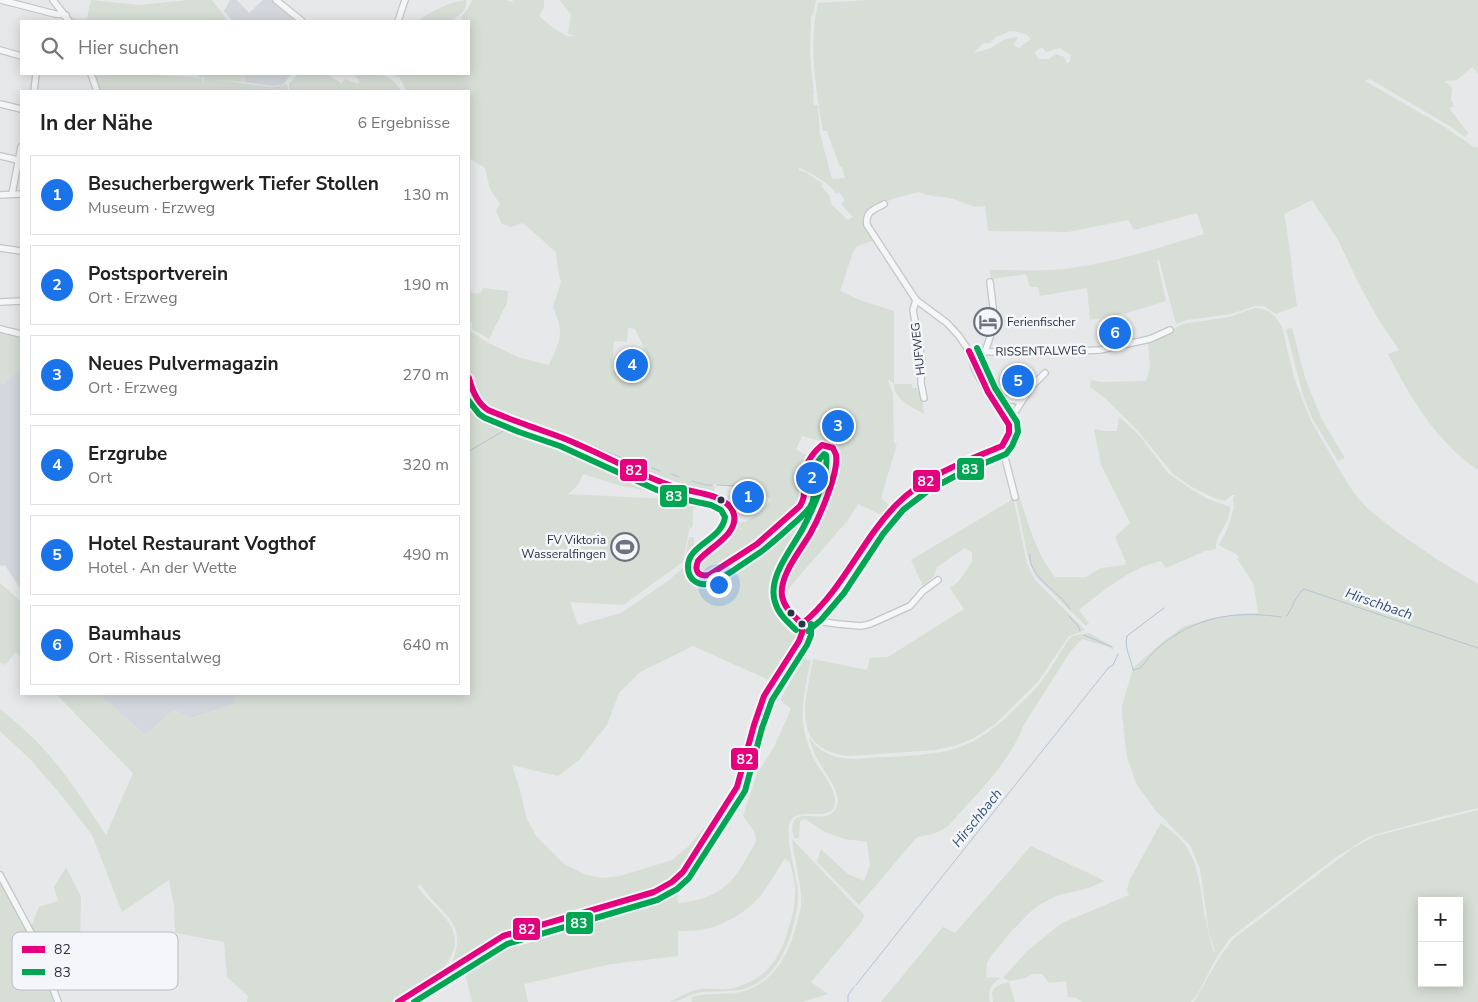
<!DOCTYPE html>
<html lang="de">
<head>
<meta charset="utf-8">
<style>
  body { margin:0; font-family:"Nunito Sans",sans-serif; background:#f2f2f2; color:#222 }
  .controls { position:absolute; right:15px; bottom:15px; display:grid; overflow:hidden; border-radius:0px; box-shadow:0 2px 12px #0003 }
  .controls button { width:45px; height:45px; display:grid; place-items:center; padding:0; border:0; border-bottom:1px solid #e0e0e0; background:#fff; color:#222; font:25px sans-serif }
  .you { position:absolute; left:718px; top:584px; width:18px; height:18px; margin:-12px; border:4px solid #fff; border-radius:50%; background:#1a73e8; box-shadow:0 0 0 8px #1a73e833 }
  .badge { display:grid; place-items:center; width:32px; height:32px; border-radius:50%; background:#1a73e8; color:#fff; font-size:16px; font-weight:700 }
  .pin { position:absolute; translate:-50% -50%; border:2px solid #fff; box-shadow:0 1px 5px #0006 }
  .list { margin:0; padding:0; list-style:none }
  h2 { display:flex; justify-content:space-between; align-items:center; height:65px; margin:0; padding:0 20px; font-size:21px }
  h2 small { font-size:16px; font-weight:400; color:#767676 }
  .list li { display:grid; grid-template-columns:32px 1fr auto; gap:15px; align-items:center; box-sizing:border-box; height:80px; margin:0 10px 10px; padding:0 10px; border:1px solid #e0e0e0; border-radius:0px }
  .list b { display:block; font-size:19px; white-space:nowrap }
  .list p { margin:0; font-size:16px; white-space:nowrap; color:#767676 }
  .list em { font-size:16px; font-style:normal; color:#767676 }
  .icon { flex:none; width:28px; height:28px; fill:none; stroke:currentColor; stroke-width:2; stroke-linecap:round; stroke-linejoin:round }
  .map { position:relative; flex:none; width:1478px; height:1002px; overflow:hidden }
  .search { position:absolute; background:#fff; box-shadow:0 2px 12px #0003; left:20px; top:20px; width:450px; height:55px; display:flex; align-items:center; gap:12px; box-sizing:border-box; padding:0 18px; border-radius:0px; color:#767676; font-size:19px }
  .panel { position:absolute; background:#fff; box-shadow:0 2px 12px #0003; left:20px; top:90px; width:450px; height:605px; border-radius:0px }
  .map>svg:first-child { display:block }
</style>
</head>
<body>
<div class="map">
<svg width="1478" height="1002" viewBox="0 0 1478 1002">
  <rect width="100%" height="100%" fill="#e6e8ea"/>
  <g fill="#d4d7dd">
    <path d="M230 0H237L249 13 263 0H274L300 21H233L224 11Z"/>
    <path d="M244 74H291L284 84 272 86 244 82Z"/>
    <path d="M20 369 21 370V590L5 565 0 566V382L3 385Z"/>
    <path d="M99 694H236L235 704 191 718 174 710 145 735Z"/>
  </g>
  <g fill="#d6ded6" fill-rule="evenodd">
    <path d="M91 0 139 5 189 0H212L228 21H71L69 17 84 19 87 18Z"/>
    <path d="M466 0C468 10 459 15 452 21H417C432 11 447 3 466 0Z"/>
    <path d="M472 0H507L515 3 512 0H544V7L540 15V17L556 30 569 37 576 35 568 34 571 14 559 0H816L813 15 811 16 810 55 814 93 813 94 814 105H818L820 134 832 179 845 178 842 167H840L827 131H823C816 89 808 45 818 3L867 0H1478V73L1472 67 1457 80 1445 81 1452 88 1451 99 1454 106 1449 108 1468 133 1465 137 1453 128 1370 79 1365 81 1443 126 1474 147H1478V470C1436 441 1411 399 1388 354L1399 350 1377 317 1359 284 1338 240 1312 200 1284 214C1290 244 1292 275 1297 306L1276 314 1264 306H1255L1231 314 1187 320 1176 324 1159 260 1157 261 1166 301 1124 314 1090 320 1087 288 1040 296 1038 287H1030L1026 274 991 279 990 270C1019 270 1049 272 1078 267 1121 261 1163 246 1204 234L1197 213 1134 230 1128 220 1068 232 988 231 985 206C973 209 962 201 950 198 940 196 929 197 919 192 903 196 874 202 864 217L866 227 875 240 860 245 856 247 853 252 840 291 860 300 894 311V384H912V388H921L924 414C913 408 893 399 894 384L888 379 893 394 894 443 897 444 881 498 891 507 884 516 858 504 848 520 788 589 787 594 785 590C789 569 802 550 813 532L807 530 787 564 779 583 773 589 777 598 780 597C781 601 782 606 784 609 792 622 802 619 799 637L769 680 693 646 640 672 619 693 607 725 579 760 558 776 512 765 520 790 527 819 536 836 564 864 586 875 604 878 620 876 672 860 690 845 709 822 712 825 681 870 662 884 642 892 501 937 483 948 481 946 451 965C470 921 441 916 421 885L417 886C437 915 476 930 441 971L391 1002H247L248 996 227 977 224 942 175 933 174 905 169 880 122 912 92 835 62 796 30 759 0 731V709C17 723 35 738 49 755 70 779 88 808 106 835L133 773 56 694H99L145 735 174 710 192 718 235 704 236 694H469V330L487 342 518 357 549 365C560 339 565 335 553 307L561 282 558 269 556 252 523 223 511 227 502 224 496 211 500 204 490 189 485 168 469 158V91H407L400 78 392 74H469V21H463L461 17 469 7ZM1010 31C1019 32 1026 32 1031 39L1019 48 1013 45 1018 37 1005 39 991 48 974 53 983 43H990L996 37ZM1042 47 1046 52 1060 48 1071 55 1070 62 1067 63 1064 57 1056 54 1049 59H1039L1034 52ZM799 168C809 172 832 184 836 194L839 192 845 200 841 204 853 217 848 220 832 205 829 195 821 186 823 184 807 173 799 170ZM628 328 635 329 648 356 643 377 626 380 612 369 614 341 627 342ZM541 427 576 439 573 449 532 433ZM802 436 834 445 825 483 805 503 801 470 806 455 796 449ZM583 474 622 486 686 498 687 500 568 494 578 485ZM714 484 738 488 772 499 760 512 747 521 735 524 721 535 695 551 694 549V537H689L683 568 668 581 621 613 578 625 570 602 623 605 683 562 689 531 688 523 690 529 693 526V508L715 505Z"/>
    <path d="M104 74H145L201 78 205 86 203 79 206 78 199 77V74H244L243 82 218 80 272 87 287 84 288 91H101L95 75Z"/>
    <path d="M298 74H327L342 84 345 79 357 84 360 82 354 74C375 74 389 71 401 91H289V84Z"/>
    <path d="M483 288 508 291 507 303 489 339 472 329V322L469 321V292L477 294 480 293Z"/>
    <path d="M1255 308C1270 309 1275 315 1282 327L1294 378 1311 421 1340 471 1354 493 1367 508 1397 532 1438 560 1478 584V808L1440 817 1370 836 1335 858 1230 938 1215 960 1197 995 1191 1002H1083L1077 998 1068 997 1066 981 1049 983 1042 974H1032L1025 978 1016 980 1009 981 1003 978 1027 951 1062 923 1129 895 1127 890 1129 881 1161 823C1168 829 1176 834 1182 841 1200 863 1201 893 1205 919H1206C1208 930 1210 941 1214 952L1215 951 1209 933 1200 868 1190 845 1155 810 1136 783 1127 757 1122 715V706L1133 668 1165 640 1183 627 1212 618 1237 614 1258 613 1254 585 1237 558H1239C1233 549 1227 551 1219 545L1227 530 1234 508 1233 499 1235 495H1232L1225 501 1212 497 1190 486 1173 474 1138 431 1105 398 1090 387 1091 380 1101 382 1146 381 1150 367 1148 342 1183 324 1229 317Z"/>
    <path d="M1292 328 1306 381 1322 420 1345 458 1338 461 1312 418 1303 395 1286 329Z"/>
    <path d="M0 330 21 336V370L20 369 3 385 0 382Z"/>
    <path d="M1119 417 1139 435 1168 473 1194 491 1208 499 1230 507C1231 522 1214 537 1216 549L1205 551 1166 568 1161 561C1130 568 1104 590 1079 610L1089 623 1086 626 1036 577 1028 558 1015 494 1018 492C1028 522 1035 552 1055 577H1086L1101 568 1125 565 1126 562 1115 537 1130 523 1101 465 1094 429 1105 431H1117Z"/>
    <path d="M1013 496 1027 563 1035 580 1085 630 1069 636 1037 683 994 725 974 738 957 745 935 750 847 756C789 748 806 700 813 659L867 670 870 658 888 657 964 609 950 588 958 582 972 562V553L965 548 937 567 934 576 923 586 911 560 1010 501Z"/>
    <path d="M0 583 21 602V658L16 652 5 665 0 662Z"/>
    <path d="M1089 633 1112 646 1113 650 1109 647 1082 639 1070 652 1023 726C1011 761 973 798 948 826 938 834 929 835 917 837L859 905 817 862 821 849 848 874 864 881 870 865 867 842 845 839 825 832 805 819 800 821 799 838 795 839C790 830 791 816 804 816 816 815 829 821 836 808 844 796 825 773 819 762 814 755 812 746 809 737 822 755 834 758 856 759 886 756 926 757 954 749 982 741 1003 721 1023 701 1029 695 1036 689 1041 682 1051 669 1059 654 1068 640L1072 636Z"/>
    <path d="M799 646 807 660H811C803 697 796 723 814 759 820 771 835 787 835 800 836 826 798 804 790 822 784 835 797 877 798 893 799 903 796 913 794 923 787 952 772 983 740 990 728 992 714 991 702 992 690 993 681 1002 670 1002 680 997 690 990 702 989 714 988 728 991 740 986 770 976 781 955 789 927 793 916 795 904 795 893 796 883 792 872 790 862L785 858C778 869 772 880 764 891 750 910 728 924 705 929 697 931 687 931 678 931V956L611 964 524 984 528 1002H472L464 970V963L501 941 519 934 565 919 635 901 677 883 692 866 722 816 724 819 706 853 682 884 677 899 679 903C725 898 736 879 756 841 757 831 748 824 743 816L757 774 774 747 791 709 780 700 802 662 794 654Z"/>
    <path d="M1478 810V1002H1194L1219 958 1233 939 1353 848 1375 836ZM1422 901H1459V983H1422Z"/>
    <path d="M792 839 864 915 862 921 811 982 828 994 802 1002H692L691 998 695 996C710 993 726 995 741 992 770 985 786 960 794 933 798 921 802 909 801 896 800 877 794 858 792 839Z"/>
    <path d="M1031 846 1105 881 1088 888 1056 896 1039 905 1029 913 1010 933 991 956 987 963 986 977 1000 978C991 984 987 991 990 1002H881L943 927 955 933Z"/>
    <path d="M66 867 81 897 80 946 73 945V939L64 931V944L42 945 39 950 57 1002H0V876L31 927 39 907 58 901 54 887Z"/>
    <path d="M1009 982 1015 1002H993L992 992C996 985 1001 984 1009 982Z"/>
  </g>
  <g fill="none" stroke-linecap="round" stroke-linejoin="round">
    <g stroke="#b4c4d5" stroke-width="1">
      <path d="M520 418 638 464"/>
      <path d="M469 451 512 426"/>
      <path d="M652 468 660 471"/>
      <path d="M671 474 679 477"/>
      <path d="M692 481 706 485H712"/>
      <path d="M717 485 736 486 765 498"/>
      <path d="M1030 554C1027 577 1060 591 1070 609"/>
      <path d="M1164 608 1127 636C1124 647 1131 659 1133 670 1135 669 1138 669 1140 668 1144 665 1147 659 1150 656 1155 650 1161 645 1167 641 1201 615 1241 611 1281 617"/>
      <path d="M1069 616 1078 626 1080 631"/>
      <path d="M1287 616C1293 607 1295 596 1304 589L1478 648"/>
      <path d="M1084 635 1112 647"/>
      <path d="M856 985 1109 667 1113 665 1118 654"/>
      <path d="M848 1002V995L854 987"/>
    </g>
    <defs>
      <g id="minor">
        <path d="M1 0 55 14 66 15"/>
        <path d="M53 0 69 21"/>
        <path d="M276 0 302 21"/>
        <path d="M398 21 405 0"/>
        <path d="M0 50 21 56"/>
        <path d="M91 74 97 91"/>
        <path d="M34 91 36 74"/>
        <path d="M0 104 21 109"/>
        <path d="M0 156 18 160"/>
        <path d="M12 194 21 147"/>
        <path d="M0 195 21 194"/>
        <path d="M0 248 21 251"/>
        <path d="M916 300 913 310 922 360 921 383 924 398"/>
        <path d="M0 302 21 301"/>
        <path d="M0 329 21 334"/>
        <path d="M969 351 1024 353 1100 350 1150 339 1170 330"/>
        <path d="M985 352 994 325V315L990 282"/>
        <path d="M469 378C472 389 477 400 485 408 489 411 495 412 499 414 519 424 542 430 563 438 600 453 636 474 674 487 691 494 723 492 732 510 741 525 721 541 711 550 706 554 699 557 697 563 696 567 697 571 699 574L703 576 709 575 757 544 800 506C800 506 804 500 804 500 806 495 804 488 804 483 803 468 809 454 822 445 826 446 830 446 833 448 846 460 817 521 810 534 804 544 797 554 792 564 787 572 783 584 782 593 782 607 794 615 802 624"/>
        <path d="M992 400 996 396 1021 402"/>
        <path d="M1008 423 1031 387 1045 373"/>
        <path d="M1002 446 1015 497"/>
        <path d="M815 614 820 619 824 622 838 624 861 626 870 624 910 606 923 591 938 580"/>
        <path d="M802 624C837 599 859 550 886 516 913 481 962 463 1002 446L1007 438 1010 429 1008 423 992 400 975 370 969 351 959 336 947 323 916 300 867 225C865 211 874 210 884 204"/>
        <path d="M0 875 35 940 58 1002"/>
        <path d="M398 1002 503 936 654 892 672 882 683 872 737 787 754 725 764 696 799 641 802 633V624"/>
      </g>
    </defs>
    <use href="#minor" stroke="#c4c6c8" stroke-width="8"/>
    <use href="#minor" stroke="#f5f6f7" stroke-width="5.5"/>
    <defs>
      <g id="bus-1">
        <path d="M469 378C472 390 477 403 488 410 500 415 512 420 524 424 542 431 560 436 577 444 610 458 641 476 675 487 692 493 729 493 734 515 738 535 708 548 698 561 694 571 698 577 709 575L757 544 800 506C805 498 804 493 804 483 803 467 810 455 822 445L833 448C833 449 836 454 836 455 839 473 819 518 810 534 800 551 779 576 782 596 784 608 794 616 802 624"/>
        <path d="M802 624C844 589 860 542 896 505 924 476 966 461 1002 446L1009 433V425L988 392 969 351"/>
        <path d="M398 1002 503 936 654 892 672 882 683 872 737 787 754 725 764 696 799 641 802 633V624"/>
      </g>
      <g id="bus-2">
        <path d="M469 401 479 414 485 418 519 432 560 446 657 490 678 498 711 505 721 510 725 517C722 540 687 545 688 567 688 580 699 587 711 583 718 581 725 575 731 572 741 565 752 558 762 551 772 543 782 534 791 526 798 520 805 514 810 507 821 490 804 474 824 454L826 455C828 464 825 473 823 481 818 497 811 513 803 528 792 549 767 577 775 602 778 614 788 622 796 630"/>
        <path d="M808 631 821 620 844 593 883 534 903 510 929 490 959 474 1006 454 1012 446 1018 432 1017 422 995 388 977 348"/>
        <path d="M414 1002 507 944 657 900 677 889 689 878 745 791 762 728 772 700 807 645 811 635V624"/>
      </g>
    </defs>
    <use href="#bus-1" stroke="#f4f6f9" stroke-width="10"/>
    <use href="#bus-2" stroke="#f4f6f9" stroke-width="10"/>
    <use href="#bus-1" stroke="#e5007d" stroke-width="6"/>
    <use href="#bus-2" stroke="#00a651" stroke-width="6"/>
  </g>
  <defs>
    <symbol id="hotel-ring" viewBox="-11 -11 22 22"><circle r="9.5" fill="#f4f6f9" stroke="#6c737f" stroke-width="1.5"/><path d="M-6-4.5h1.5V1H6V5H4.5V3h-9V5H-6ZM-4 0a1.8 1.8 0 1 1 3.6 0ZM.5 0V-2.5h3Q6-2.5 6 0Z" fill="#6c737f"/></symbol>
    <symbol id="stadium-ring" viewBox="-11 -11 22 22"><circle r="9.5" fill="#f4f6f9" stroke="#6c737f" stroke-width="1.5"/><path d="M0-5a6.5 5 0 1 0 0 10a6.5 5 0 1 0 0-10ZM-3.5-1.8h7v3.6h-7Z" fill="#6c737f"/></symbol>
  </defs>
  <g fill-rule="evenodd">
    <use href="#hotel-ring" x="972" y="306" width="32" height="32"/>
    <use href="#stadium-ring" x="609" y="531" width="32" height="32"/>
  </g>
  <g fill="#2b3445" stroke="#f4f6f9" stroke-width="2">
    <circle cx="721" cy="500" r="4.5"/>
    <circle cx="791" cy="613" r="4.5"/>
    <circle cx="802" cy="624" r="4.5"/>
  </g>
  <g text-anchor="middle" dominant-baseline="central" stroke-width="5" stroke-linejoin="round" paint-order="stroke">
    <g font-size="12" fill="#2b3445" stroke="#f4f6f9" text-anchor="start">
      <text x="1007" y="322">Ferienfischer</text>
      <text x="606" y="540" text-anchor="end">FV Viktoria<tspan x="606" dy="14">Wasseralfingen</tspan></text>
    </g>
    <g font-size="12" fill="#2b3445" stroke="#f4f6f9">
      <text transform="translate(918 349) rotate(-96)">HUFWEG</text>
      <text transform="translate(1041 351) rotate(-1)">RISSENTALWEG</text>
    </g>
    <g font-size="14" font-style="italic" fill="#34527a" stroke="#f4f6f9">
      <text transform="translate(1379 604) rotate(19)">Hirschbach</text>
      <text transform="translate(977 818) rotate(-51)">Hirschbach</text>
    </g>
  </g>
  <rect x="12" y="932" width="166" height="58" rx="8" fill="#f4f6f9" stroke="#b8bcc3" stroke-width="1"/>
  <rect x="22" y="946" width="23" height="7" fill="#e5007d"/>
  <rect x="22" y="969" width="23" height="6" fill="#00a651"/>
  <g font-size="14" fill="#2b3445">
    <text x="54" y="954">82</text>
    <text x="54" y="977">83</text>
  </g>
  <g stroke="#f4f6f9" stroke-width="2">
    <rect x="956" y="457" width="29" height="24" rx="5" fill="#00a651"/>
    <rect x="619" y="458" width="29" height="24" rx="5" fill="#e5007d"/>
    <rect x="912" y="469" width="29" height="24" rx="5" fill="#e5007d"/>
    <rect x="659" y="484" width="29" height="24" rx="5" fill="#00a651"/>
    <rect x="730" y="747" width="29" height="24" rx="5" fill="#e5007d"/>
    <rect x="565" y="911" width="29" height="24" rx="5" fill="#00a651"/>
    <rect x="512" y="917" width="29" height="24" rx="5" fill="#e5007d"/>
  </g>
  <g font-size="14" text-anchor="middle" font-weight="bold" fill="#fff">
    <text x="970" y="474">83</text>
    <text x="634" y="475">82</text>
    <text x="926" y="486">82</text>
    <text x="674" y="501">83</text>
    <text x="745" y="764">82</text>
    <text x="579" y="928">83</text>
    <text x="527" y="934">82</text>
  </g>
</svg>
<div class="controls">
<button>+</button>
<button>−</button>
</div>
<div class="you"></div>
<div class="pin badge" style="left:748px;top:497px">1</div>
<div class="pin badge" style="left:812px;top:478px">2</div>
<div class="pin badge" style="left:838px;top:426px">3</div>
<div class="pin badge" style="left:632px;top:365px">4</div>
<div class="pin badge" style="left:1018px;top:381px">5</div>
<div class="pin badge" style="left:1115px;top:333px">6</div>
<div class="search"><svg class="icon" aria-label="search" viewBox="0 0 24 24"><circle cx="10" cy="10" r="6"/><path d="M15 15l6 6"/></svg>Hier suchen</div>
<section class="panel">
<h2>In der Nähe<small>6 Ergebnisse</small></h2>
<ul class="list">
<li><span class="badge">1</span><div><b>Besucherbergwerk Tiefer Stollen</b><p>Museum · Erzweg</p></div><em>130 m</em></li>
<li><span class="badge">2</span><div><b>Postsportverein</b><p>Ort · Erzweg</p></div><em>190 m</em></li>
<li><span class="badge">3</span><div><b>Neues Pulvermagazin</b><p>Ort · Erzweg</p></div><em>270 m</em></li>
<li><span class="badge">4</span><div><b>Erzgrube</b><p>Ort</p></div><em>320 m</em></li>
<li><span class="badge">5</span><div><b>Hotel Restaurant Vogthof</b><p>Hotel · An der Wette</p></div><em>490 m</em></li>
<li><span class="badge">6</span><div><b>Baumhaus</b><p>Ort · Rissentalweg</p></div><em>640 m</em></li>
</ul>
</section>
</div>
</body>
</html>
